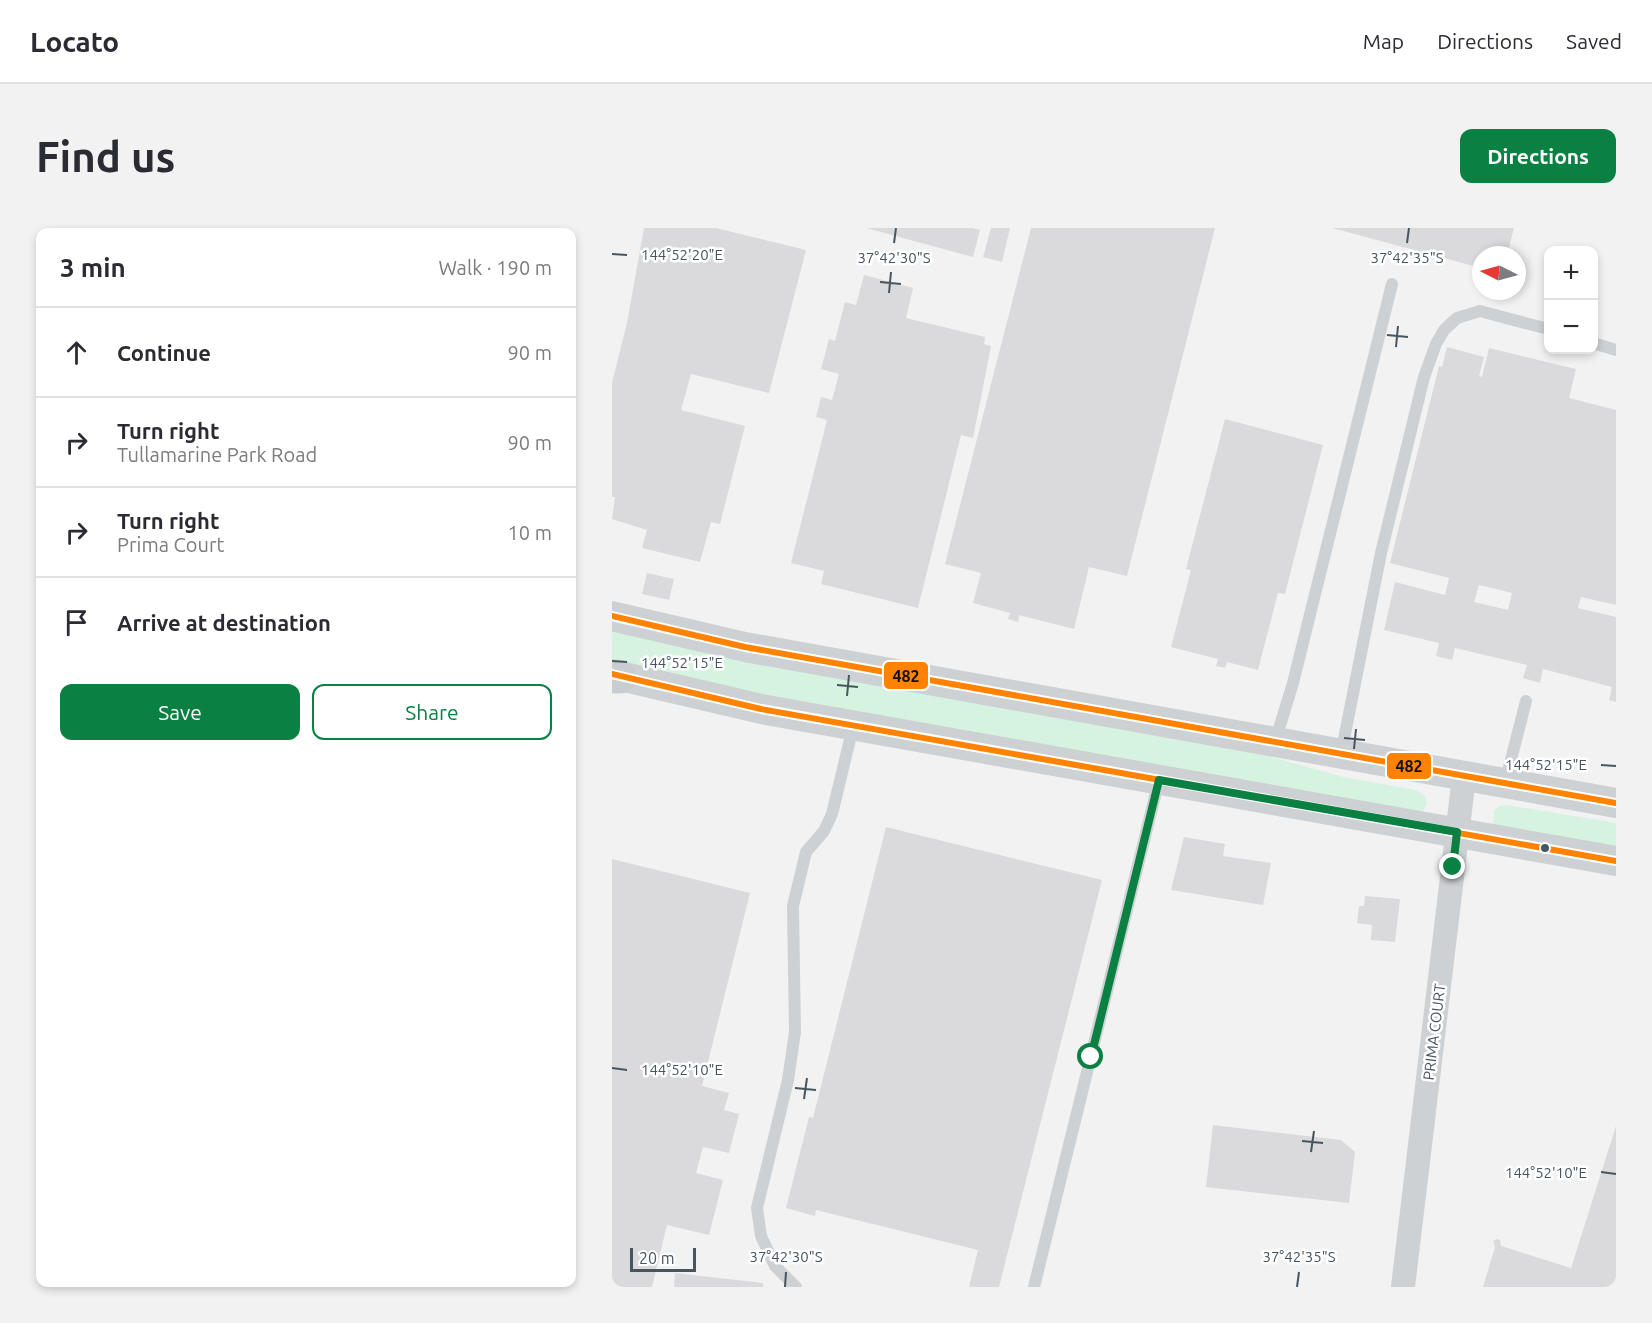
<!DOCTYPE html>
<html lang="en">
<head>
<meta charset="utf-8">
<style>
  body { margin:0; font-family:Ubuntu,sans-serif; background:#f2f2f3; color:#2b2b33 }
  .controls { position:absolute; right:18px; top:18px; display:grid; overflow:hidden; border-radius:12px; box-shadow:0 3px 9px #0003 }
  .controls button { width:54px; height:54px; display:grid; place-items:center; padding:0; border:0; border-bottom:2px solid #e1e1e2; background:#fff; color:#2b2b33; font:30px sans-serif }
  .compass { position:absolute; left:860px; top:18px; width:54px; height:54px; border-radius:50%; background:#fff; box-shadow:0 3px 9px #0003; rotate:276deg }
  .scale { position:absolute; left:18px; bottom:15px; width:66px; box-sizing:border-box; padding-left:6px; border:3px solid #475561; border-top:0; font-size:16px; line-height:21px; white-space:nowrap; color:#475561; -webkit-text-stroke:4px #fff; paint-order:stroke }
  .stop { position:absolute; width:18px; height:18px; margin:-14px; border:4px solid #0b8043; border-radius:50%; background:#fff }
  .stop.end { background:#0b8043; border-color:#fff; box-shadow:0 2px 6px #0008 }
  .list { margin:0; padding:0; list-style:none }
  h2 { display:flex; justify-content:space-between; align-items:center; height:78px; margin:0; padding:0 24px; font-size:26px }
  h2 small { font-size:20px; font-weight:400; color:#7c7c81 }
  .list li { display:grid; grid-template-columns:39px 1fr auto; gap:18px; align-items:center; box-sizing:border-box; height:90px; padding:0 24px; border-top:2px solid #e1e1e2 }
  .list b { display:block; font-size:22px; white-space:nowrap }
  .list p { margin:0; font-size:20px; white-space:nowrap; color:#7c7c81 }
  .list em { font-size:20px; font-style:normal; color:#7c7c81 }
  .actions { display:flex; gap:12px; padding:18px 24px }
  .actions a { flex:1; padding:14px 0; border:2px solid #0b8043; border-radius:12px; text-align:center; font-size:21px; color:#0b8043 }
  .actions .main { background:#0b8043; color:#fff }
  .icon { flex:none; width:33px; height:33px; fill:none; stroke:currentColor; stroke-width:2; stroke-linecap:round; stroke-linejoin:round }
  .map { position:relative; flex:none; width:1004px; height:1059px; overflow:hidden; border-radius:12px }
  header { display:flex; align-items:center; gap:36px; box-sizing:border-box; height:84px; padding:0 30px; background:#fff; border-bottom:2px solid #e1e1e2 }
  header strong { font-size:28px }
  nav { display:flex; gap:33px; margin-inline-start:auto; font-size:21px }
  .intro { display:flex; align-items:center; justify-content:space-between; box-sizing:border-box; height:144px; padding:0 36px }
  h1 { margin:0; font-size:42px }
  .button { padding:15px 27px; border-radius:12px; background:#0b8043; color:#fff; font-size:21px; font-weight:700 }
  main { display:flex; gap:36px; padding:0 36px }
  aside { flex:1; background:#fff; border-radius:12px; box-shadow:0 3px 9px #0003 }
  .map>svg:first-child { display:block }
</style>
</head>
<body>
<header>
<strong>Locato</strong>
<nav><a>Map</a><a>Directions</a><a>Saved</a></nav>
</header>
<div class="intro"><h1>Find us</h1><a class="button">Directions</a></div>
<main>
<aside>
<h2>3 min<small>Walk · 190 m</small></h2>
<ul class="list">
<li><svg class="icon" aria-label="ahead" viewBox="0 0 24 24"><path d="M12 20V5M6 11l6-6 6 6"/></svg><div><b>Continue</b></div><em>90 m</em></li>
<li><svg class="icon" aria-label="right" viewBox="0 0 24 24"><path d="M7 20v-9h11M14 6l5 5-5 5"/></svg><div><b>Turn right</b><p>Tullamarine Park Road</p></div><em>90 m</em></li>
<li><svg class="icon" aria-label="right" viewBox="0 0 24 24"><path d="M7 20v-9h11M14 6l5 5-5 5"/></svg><div><b>Turn right</b><p>Prima Court</p></div><em>10 m</em></li>
<li><svg class="icon" aria-label="arrive" viewBox="0 0 24 24"><path d="M6 21V4h12l-3 4 3 4H6"/></svg><div><b>Arrive at destination</b></div></li>
</ul>
<div class="actions"><a class="main">Save</a><a>Share</a></div>
</aside>
<div class="map">
<svg width="1004" height="1059" viewBox="0 0 1004 1059">
  <rect width="100%" height="100%" fill="#f3f2f2"/>
  <g fill="#d5f3df">
    <path d="M0 400 646 525 731 549 804 562 813 568 815 576 811 583 806 585 108 460 0 436Z"/>
    <path d="M895 577 1004 595V622L881 598 882 583 887 578Z"/>
  </g>
  <g fill="#dadadc" fill-rule="evenodd">
    <path d="M32 0H104L194 22 157 165 79 146 69 182 133 198 108 296 99 294 88 334 30 320 35 302 0 291 3 269H0V155L15 95Z"/>
    <path d="M254 0H360L368 2 361 29Z"/>
    <path d="M379 0H398L390 34 371 29Z"/>
    <path d="M419 0H603L515 348 477 339 462 401 407 387 406 394 396 391 398 385 361 375 369 345 333 336Z"/>
    <path d="M720 0H902L895 27H869V40Z"/>
    <path d="M252 47 301 60 294 90 373 109 372 116 379 118 361 210 349 207 306 380 209 356 212 343 179 335 215 192 204 189 209 169 220 172 227 146 209 141 217 111 223 113 233 74 244 77Z"/>
    <path d="M835 119 872 129 867 148 870 149 877 120 964 141 957 170 1004 182V377L969 369 966 380 1004 389V474L997 472 1000 459 931 441 928 455 911 450 915 437 843 420 840 432 824 428 827 415 772 402 783 354 833 367 837 350 778 335 827 138 830 139ZM867 357 900 365 896 382 862 374Z"/>
    <path d="M613 191 711 217 673 366 666 365 646 442 615 434 613 440 604 438 606 431 559 419 579 342 574 341Z"/>
    <path d="M35 345 62 351 57 372 30 366Z"/>
    <path d="M274 599 490 652 387 1059H357L366 1022 204 982 203 988 174 980 197 889 201 890Z"/>
    <path d="M572 609 613 616 611 628 659 635 651 677 559 662Z"/>
    <path d="M0 631 138 665 90 858 117 865 112 882 127 886 117 925 91 919 84 945 111 952 97 1007 55 997 40 1059H0Z"/>
    <path d="M753 668 788 671 783 714 759 712 760 697 745 695 747 678H752Z"/>
    <path d="M601 897 729 912 743 924 737 975 594 959Z"/>
    <path d="M1004 898V1059H871L883 1019 881 1013 885 1011 888 1012 889 1018 959 1040Z"/>
    <path d="M63 1045 151 1055V1059H62Z"/>
  </g>
  <g fill="none" stroke-linecap="round" stroke-linejoin="round">
    <g stroke="#ced1d3" stroke-width="12">
      <path d="M981 115 1004 122"/>
      <path d="M663 514 681 455 780 56"/>
      <path d="M729 526 769 325 812 149 824 116 832 102 845 90 868 83 936 101"/>
      <path d="M893 555 914 473"/>
      <path d="M184 1059 163 1038 149 1008 145 980 176 852 183 804 181 678 194 624 212 603 220 586 241 499"/>
      <path d="M422 1059 547 552"/>
    </g>
    <path stroke="#ced1d3" stroke-width="24" d="M791 1059 852 549"/>
    <g stroke="#ced1d3" stroke-width="30">
      <path d="M0 388 133 419 1004 575"/>
      <path d="M0 446 149 481 1004 633"/>
    </g>
    <path stroke="#c9cdd1" stroke-width="33" d="M0 449H8"/>
    <defs>
      <g id="bus-1">
        <path d="M0 388 133 419 1004 575"/>
        <path d="M0 446 149 481 1004 633"/>
      </g>
    </defs>
    <use href="#bus-1" stroke="#fff" stroke-width="10"/>
    <use href="#bus-1" stroke="#ff8200" stroke-width="6"/>
  </g>
  <g fill="none" stroke-linecap="round" stroke-linejoin="round">
    <path stroke="#0b8043" stroke-width="8" d="M479 829 547 552 845 604 841 639"/>
  </g>
  <path fill="none" stroke="#475561" stroke-width="2" d="M282 15 284 0M795 15 797 0M0 26 15 27M268 54 289 56M277 65 279 44M775 107 796 109M784 119 786 98M0 433 15 434M225 457 246 459M235 468 237 447M732 510 753 512M742 521 744 501M989 537 1004 538M0 840 15 842M183 860 204 862M192 871 195 850M690 913 711 915M699 924 702 903M989 944 1004 946M173 1059 174 1044M685 1059 687 1044"/>
  <circle fill="#475561" stroke="#fff" stroke-width="2" cx="933" cy="620" r="5"/>
  <g text-anchor="middle" dominant-baseline="central" stroke-width="5" stroke-linejoin="round" paint-order="stroke">
    <g font-size="15" fill="#475561" stroke="#fff">
      <text transform="translate(822 804) rotate(-83)">PRIMA COURT</text>
    </g>
  </g>
  <g font-size="15" text-anchor="middle" fill="#475561" stroke="#fff" stroke-width="5" stroke-linejoin="round" paint-order="stroke">
    <text x="70" y="32">144°52'20"E</text>
    <text x="282" y="35">37°42'30"S</text>
    <text x="795" y="35">37°42'35"S</text>
    <text x="70" y="440">144°52'15"E</text>
    <text x="934" y="542">144°52'15"E</text>
    <text x="70" y="847">144°52'10"E</text>
    <text x="934" y="950">144°52'10"E</text>
    <text x="174" y="1034">37°42'30"S</text>
    <text x="687" y="1034">37°42'35"S</text>
  </g>
  <g stroke="#fff" stroke-width="2">
    <rect x="271" y="433" width="46" height="29" rx="6" fill="#ff8200"/>
    <rect x="774" y="524" width="46" height="28" rx="6" fill="#ff8200"/>
  </g>
  <g font-size="16" text-anchor="middle" font-weight="bold" fill="#111">
    <text x="294" y="454">482</text>
    <text x="797" y="544">482</text>
  </g>
</svg>
<div class="controls">
<button>+</button>
<button>−</button>
</div>
<svg class="compass" viewBox="-18 -18 36 36"><path d="M0-13l5 13h-10z" fill="#e53935"/><path d="M0 13l5-13h-10z" fill="#7c7c81"/></svg>
<div class="scale">20 m</div>
<div class="stop" style="left:479px;top:829px"></div>
<div class="stop end" style="left:841px;top:639px"></div>
</div>
</main>
</body>
</html>
